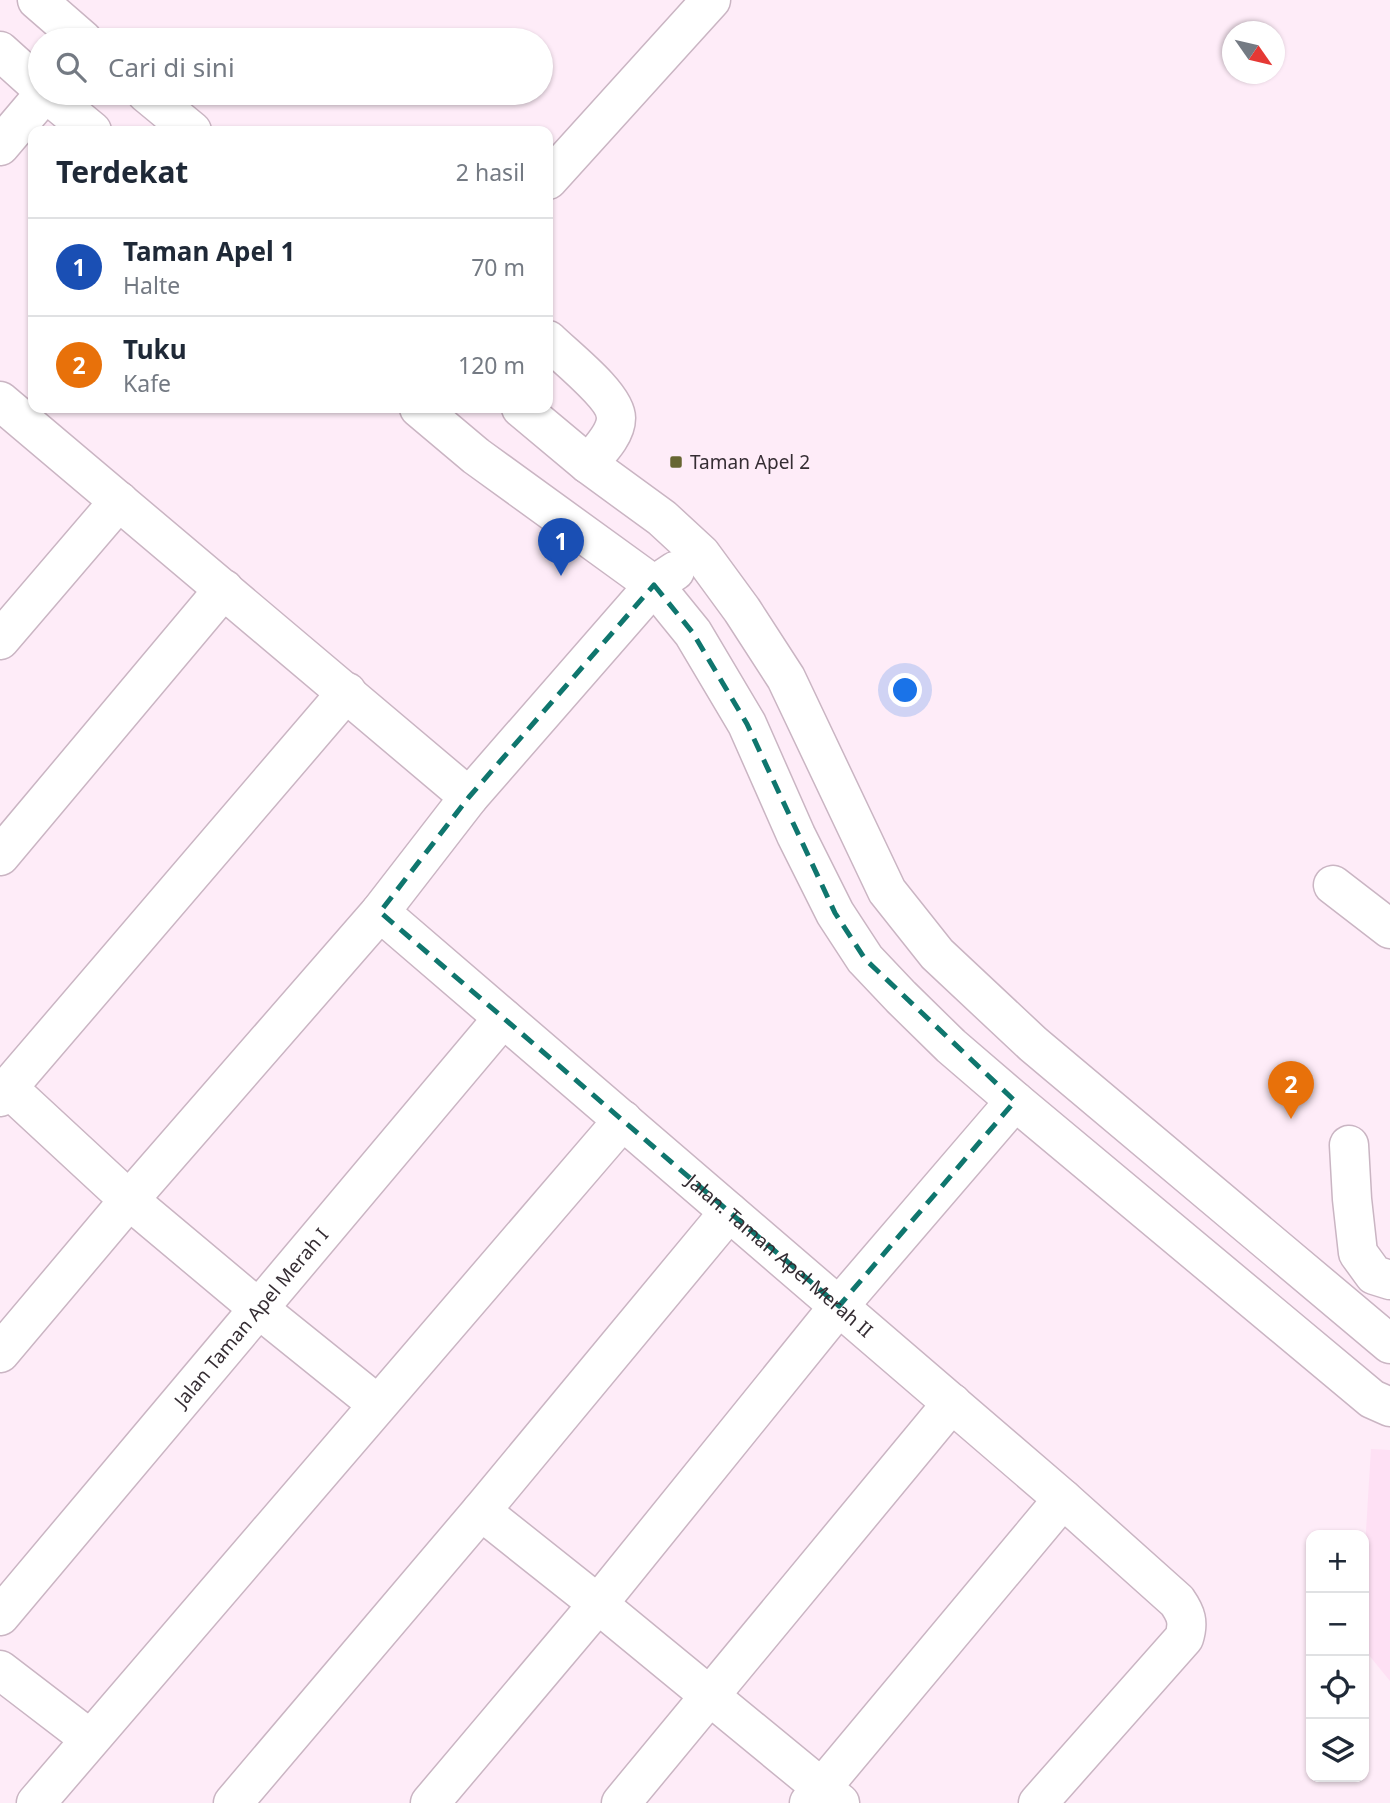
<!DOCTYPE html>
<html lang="id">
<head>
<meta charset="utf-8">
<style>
  body { margin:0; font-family:"Noto Sans",sans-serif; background:#f6f6f7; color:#1f2937 }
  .controls { position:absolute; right:21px; bottom:21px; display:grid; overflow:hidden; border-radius:14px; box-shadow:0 2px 5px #0004 }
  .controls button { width:63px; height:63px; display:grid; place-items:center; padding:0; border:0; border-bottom:2px solid #e0e1e3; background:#fff; color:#1f2937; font:35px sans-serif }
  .compass { position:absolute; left:1222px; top:21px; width:63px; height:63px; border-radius:50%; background:#fff; box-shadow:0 2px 5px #0004; rotate:124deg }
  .you { position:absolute; left:906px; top:691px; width:24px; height:24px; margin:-18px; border:5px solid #fff; border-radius:50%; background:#1a73e8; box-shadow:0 0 0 10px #1a73e833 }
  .badge { display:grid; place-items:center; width:46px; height:46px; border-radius:50%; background:#d93025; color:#fff; font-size:23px; font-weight:700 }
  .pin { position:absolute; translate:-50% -58px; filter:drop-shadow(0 2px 4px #0008) }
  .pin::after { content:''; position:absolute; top:37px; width:24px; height:21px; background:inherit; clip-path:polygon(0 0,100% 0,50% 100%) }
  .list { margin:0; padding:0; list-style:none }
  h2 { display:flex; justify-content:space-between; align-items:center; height:91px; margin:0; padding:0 28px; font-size:30px }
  h2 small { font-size:23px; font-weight:400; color:#747a83 }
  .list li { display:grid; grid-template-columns:46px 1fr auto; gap:21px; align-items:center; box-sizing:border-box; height:98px; padding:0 28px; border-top:2px solid #e0e1e3 }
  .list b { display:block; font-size:26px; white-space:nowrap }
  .list p { margin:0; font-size:23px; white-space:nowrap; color:#747a83 }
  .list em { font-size:23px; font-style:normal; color:#747a83 }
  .icon { flex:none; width:38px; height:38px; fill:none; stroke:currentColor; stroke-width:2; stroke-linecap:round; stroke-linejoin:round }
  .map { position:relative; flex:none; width:1390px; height:1803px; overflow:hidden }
  .search { position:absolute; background:#fff; box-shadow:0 2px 5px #0004; left:28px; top:28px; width:525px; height:77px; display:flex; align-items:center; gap:18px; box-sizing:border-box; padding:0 24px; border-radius:38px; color:#747a83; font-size:26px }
  .panel { position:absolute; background:#fff; box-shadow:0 2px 5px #0004; left:28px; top:126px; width:525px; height:287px; border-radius:14px }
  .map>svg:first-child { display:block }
</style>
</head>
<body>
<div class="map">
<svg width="1390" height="1803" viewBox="0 0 1390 1803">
  <rect width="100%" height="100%" fill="#feecf8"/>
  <path fill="#fee0f4" d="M1371 1449 1390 1450V1681L1364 1649V1564Z"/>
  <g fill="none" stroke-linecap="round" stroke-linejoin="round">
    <defs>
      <g id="minor">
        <path d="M37 0 83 40"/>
        <path d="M0 51 40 87"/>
        <path d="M46 93 92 131"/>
        <path d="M146 93 192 131"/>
        <path d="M0 146 45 93"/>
        <path d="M548 180 711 0"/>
        <path d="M548 340C564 356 616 396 616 418 616 435 598 452 588 464"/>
        <path d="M0 401 469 797"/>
        <path d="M419 408 476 456 654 585 693 633 747 724 796 835 835 913 865 959 901 997 951 1046 1015 1101 1372 1399 1390 1407"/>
        <path d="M521 408 588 464 662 518 701 554 742 610 786 678 887 891 937 954 1033 1044 1390 1344"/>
        <path d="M0 640 119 501"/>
        <path d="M0 856 224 589"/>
        <path d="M1333 885 1390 929"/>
        <path id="s1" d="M380 912 1063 1499 1177 1601C1186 1614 1189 1622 1184 1638L1038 1803"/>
        <path d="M8 1088 129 1200 259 1309 377 1404"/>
        <path d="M0 1097 347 692"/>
        <path d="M1349 1145 1352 1199 1358 1253 1374 1275 1390 1280"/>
        <path d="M0 1353 129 1200 380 912 469 797 654 585 675 571"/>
        <path d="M481 1511 598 1604 840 1803"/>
        <path id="s2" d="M0 1616 503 1018"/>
        <path d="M0 1670 90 1739"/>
        <path d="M36 1803 623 1120"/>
        <path d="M233 1803 481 1511 729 1212"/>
        <path d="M430 1803 598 1604 839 1306 1015 1101"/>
        <path d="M621 1803 952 1403"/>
        <path d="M809 1803 1063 1499"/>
      </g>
    </defs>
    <use href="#minor" stroke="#cab5c3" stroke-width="41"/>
    <use href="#minor" stroke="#fff" stroke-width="38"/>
  </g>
  <path fill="none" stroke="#0f766e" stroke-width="5" stroke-dasharray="14 9" stroke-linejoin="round" d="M654 585 693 633 747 724 835 913 865 959 1015 1101 839 1306 380 912 469 797Z"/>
  <rect fill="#676532" stroke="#feecf8" stroke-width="2.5" x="669" y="455" width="14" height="14" rx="3.5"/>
  <g text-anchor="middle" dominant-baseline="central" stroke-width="7" stroke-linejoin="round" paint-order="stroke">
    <g font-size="19" fill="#352d33" stroke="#feecf8" text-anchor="start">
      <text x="690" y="462">Taman Apel 2</text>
    </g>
    <g font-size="19" fill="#352d33" stroke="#feecf8">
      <text stroke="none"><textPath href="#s1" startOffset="527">Jalan. Taman Apel Merah II</textPath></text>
      <text stroke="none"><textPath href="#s2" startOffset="390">Jalan Taman Apel Merah I</textPath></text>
    </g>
  </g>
</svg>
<div class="controls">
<button>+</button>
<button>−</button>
<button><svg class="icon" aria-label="locate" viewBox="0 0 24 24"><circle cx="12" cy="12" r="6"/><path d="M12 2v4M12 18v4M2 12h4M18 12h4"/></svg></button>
<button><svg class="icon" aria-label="layers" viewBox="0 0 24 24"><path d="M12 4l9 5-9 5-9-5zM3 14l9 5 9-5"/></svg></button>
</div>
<svg class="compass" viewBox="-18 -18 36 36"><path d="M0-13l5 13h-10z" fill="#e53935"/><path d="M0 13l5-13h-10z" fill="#747a83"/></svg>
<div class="you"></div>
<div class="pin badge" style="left:561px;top:576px;background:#1a4fb4">1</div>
<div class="pin badge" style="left:1291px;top:1119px;background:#e8710a">2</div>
<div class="search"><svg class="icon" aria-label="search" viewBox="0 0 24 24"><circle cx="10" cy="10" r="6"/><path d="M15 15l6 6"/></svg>Cari di sini</div>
<section class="panel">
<h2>Terdekat<small>2 hasil</small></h2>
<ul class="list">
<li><span class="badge" style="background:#1a4fb4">1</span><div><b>Taman Apel 1</b><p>Halte</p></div><em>70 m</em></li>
<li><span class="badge" style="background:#e8710a">2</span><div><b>Tuku</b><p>Kafe</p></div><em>120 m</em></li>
</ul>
</section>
</div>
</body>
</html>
